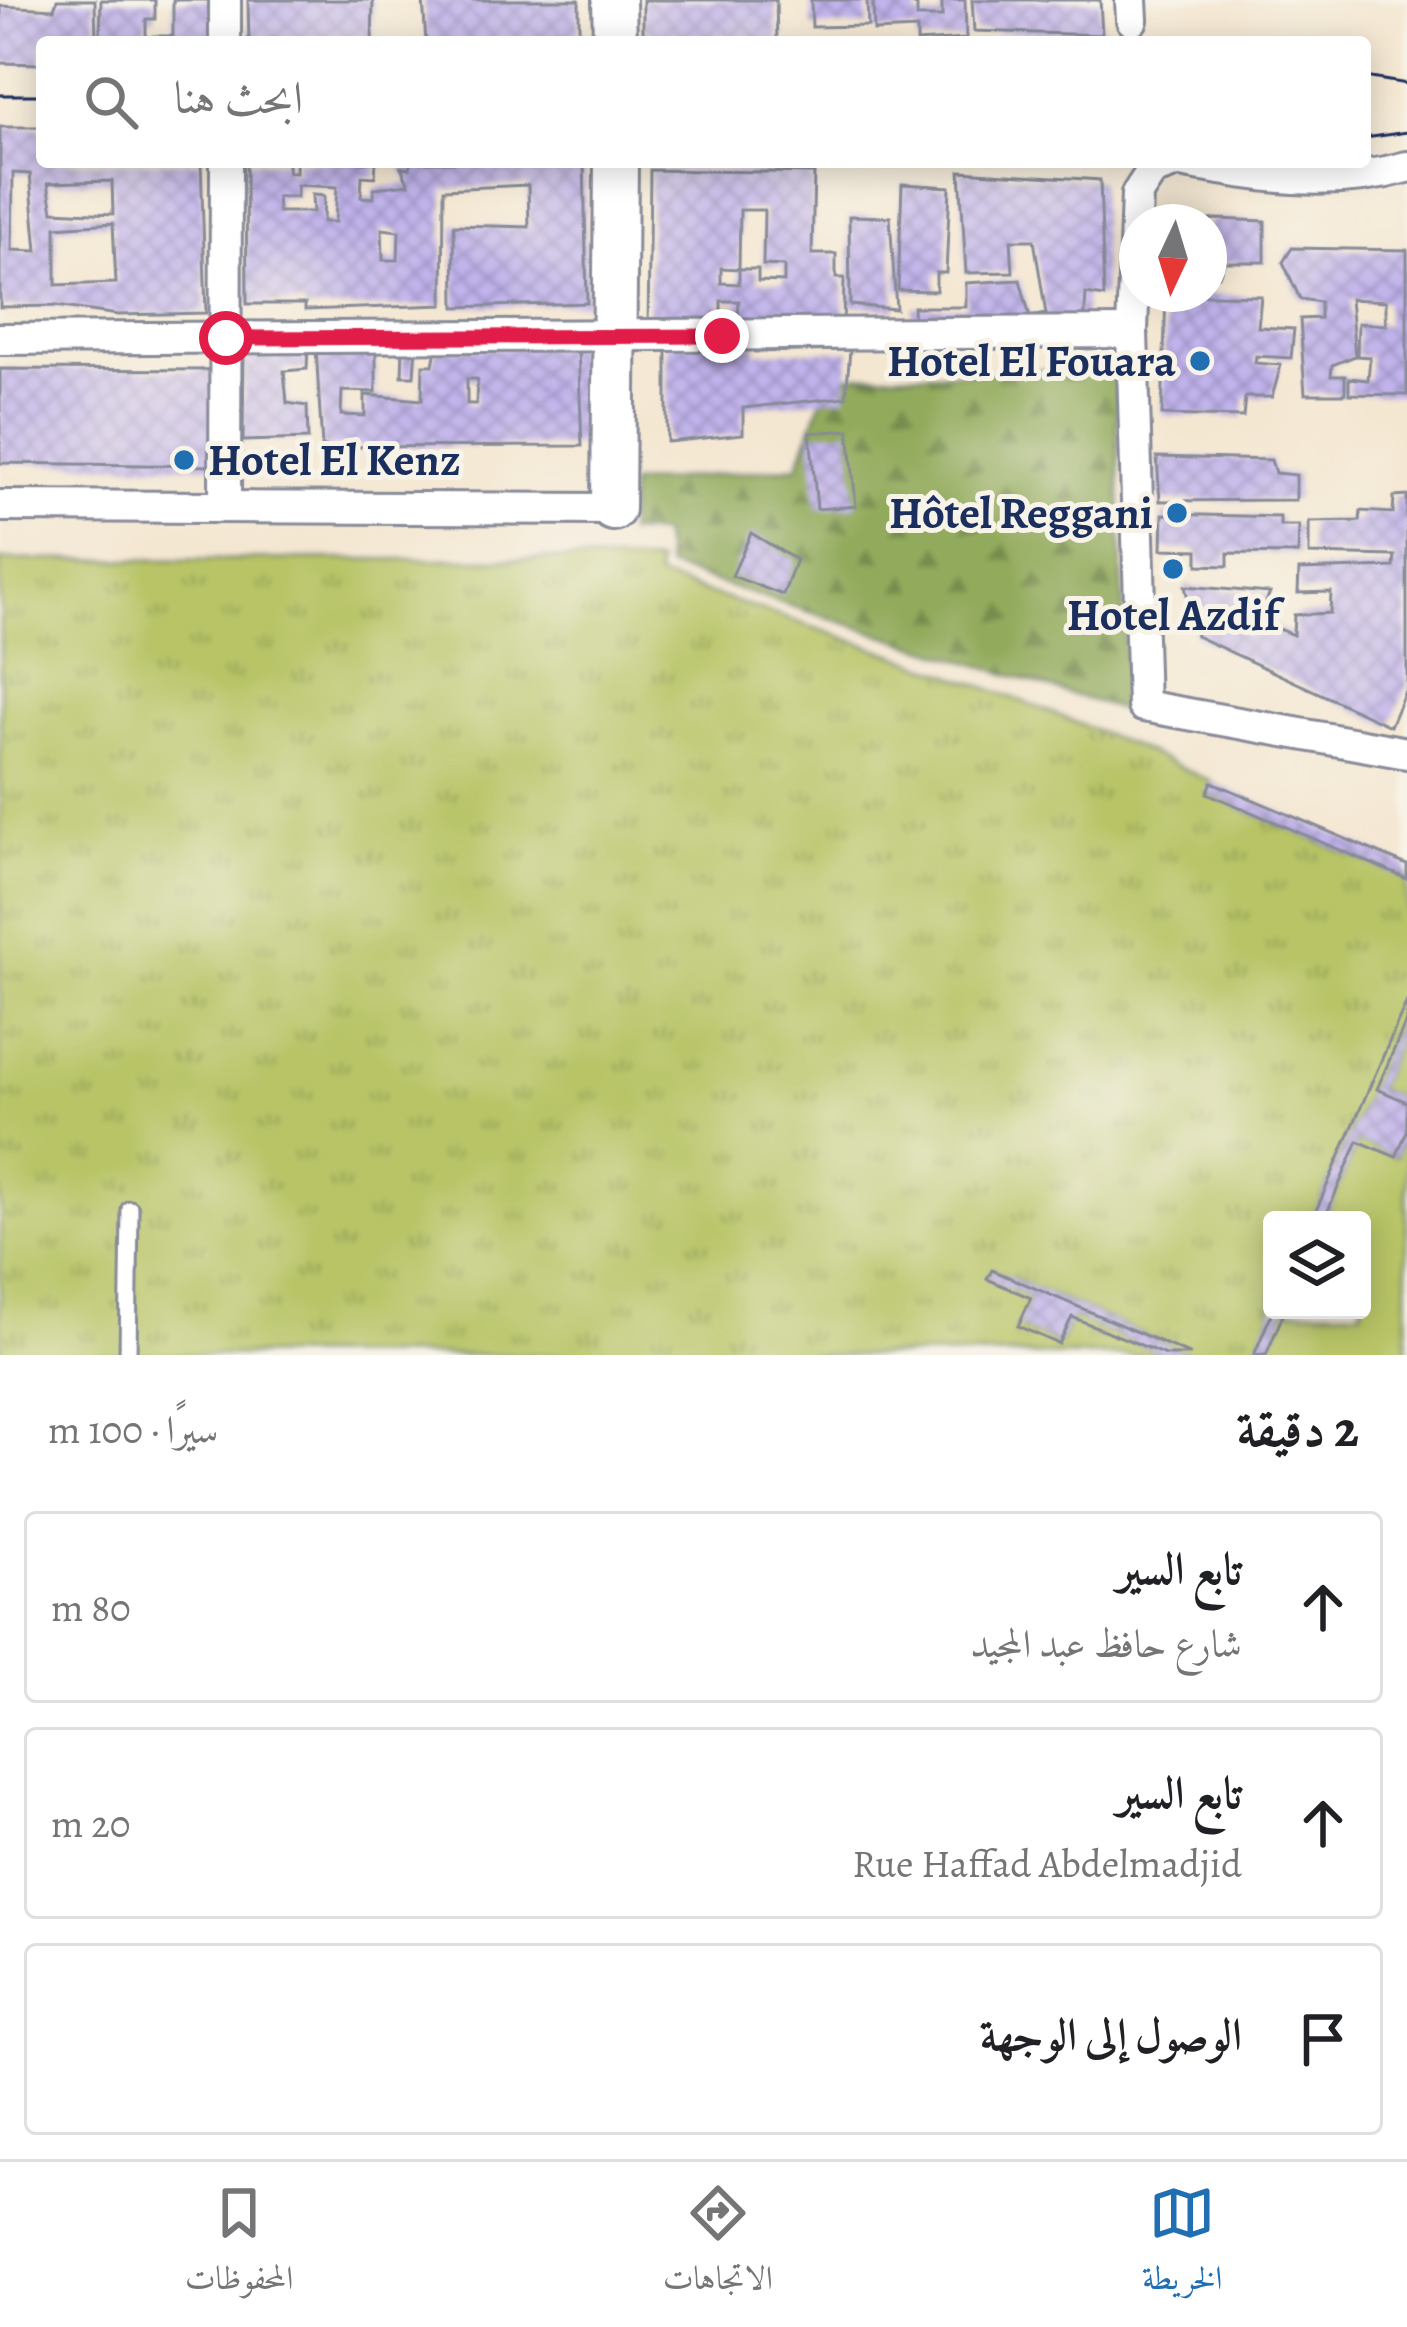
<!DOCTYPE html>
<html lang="ar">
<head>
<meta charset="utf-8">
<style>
  body { margin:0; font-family:Alegreya,Amiri,serif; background:#f2f2f2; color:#202124; direction:rtl }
  .controls { position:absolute; right:36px; bottom:36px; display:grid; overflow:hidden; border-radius:12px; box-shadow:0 6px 30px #0003 }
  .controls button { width:108px; height:108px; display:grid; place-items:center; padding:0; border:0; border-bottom:3px solid #e0e0e0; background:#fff; color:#202124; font:60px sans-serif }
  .compass { position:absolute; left:1119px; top:204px; width:108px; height:108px; border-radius:50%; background:#fff; box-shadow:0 6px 30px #0003; rotate:184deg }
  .stop { position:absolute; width:36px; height:36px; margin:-27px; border:9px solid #e11d48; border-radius:50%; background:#fff }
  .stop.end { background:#e11d48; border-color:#fff; box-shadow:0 3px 12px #0008 }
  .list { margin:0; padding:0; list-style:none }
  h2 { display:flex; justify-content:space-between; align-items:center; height:156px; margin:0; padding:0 48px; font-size:51px }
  h2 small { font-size:39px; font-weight:400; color:#757577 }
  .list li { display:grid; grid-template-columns:78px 1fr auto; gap:36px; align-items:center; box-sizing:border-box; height:192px; margin:0 24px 24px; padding:0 24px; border:3px solid #e0e0e0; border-radius:12px }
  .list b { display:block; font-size:45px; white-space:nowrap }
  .list p { margin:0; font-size:39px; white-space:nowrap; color:#757577 }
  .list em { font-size:39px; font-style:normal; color:#757577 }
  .icon { flex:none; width:66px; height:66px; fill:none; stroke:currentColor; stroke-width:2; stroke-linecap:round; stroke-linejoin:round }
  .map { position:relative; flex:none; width:1407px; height:1355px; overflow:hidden; direction:ltr }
  .search { position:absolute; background:#fff; box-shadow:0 6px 30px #0003; left:36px; right:36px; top:36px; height:132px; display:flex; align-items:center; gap:30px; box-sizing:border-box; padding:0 42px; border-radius:12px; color:#757577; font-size:45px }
  .sheet { height:804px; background:#fff }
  nav { display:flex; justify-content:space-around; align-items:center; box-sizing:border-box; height:168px; border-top:3px solid #e0e0e0; background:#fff; font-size:33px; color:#757577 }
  nav a { display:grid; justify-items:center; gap:6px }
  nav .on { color:#1f6fb2 }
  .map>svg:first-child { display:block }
</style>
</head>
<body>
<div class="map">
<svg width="1407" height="1355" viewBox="0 0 1407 1355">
  <defs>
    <pattern id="forest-firs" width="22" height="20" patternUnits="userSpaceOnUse" patternTransform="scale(3)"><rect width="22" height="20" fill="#92aa5b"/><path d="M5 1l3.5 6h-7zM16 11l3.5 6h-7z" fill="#768b4e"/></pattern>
    <pattern id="park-tufts" width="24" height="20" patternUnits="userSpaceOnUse" patternTransform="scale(3)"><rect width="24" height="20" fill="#b8c466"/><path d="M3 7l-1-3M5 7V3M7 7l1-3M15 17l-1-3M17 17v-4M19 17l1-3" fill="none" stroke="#95a057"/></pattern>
    <pattern id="building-cross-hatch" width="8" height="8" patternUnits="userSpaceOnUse" patternTransform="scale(3)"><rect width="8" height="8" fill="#c1b3eb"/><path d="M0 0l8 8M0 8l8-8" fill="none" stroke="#9c92c2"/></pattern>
  </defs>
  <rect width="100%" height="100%" fill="#f7f3e8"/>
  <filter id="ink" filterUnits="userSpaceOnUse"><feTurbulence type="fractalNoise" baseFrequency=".00833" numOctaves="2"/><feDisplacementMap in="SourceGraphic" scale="24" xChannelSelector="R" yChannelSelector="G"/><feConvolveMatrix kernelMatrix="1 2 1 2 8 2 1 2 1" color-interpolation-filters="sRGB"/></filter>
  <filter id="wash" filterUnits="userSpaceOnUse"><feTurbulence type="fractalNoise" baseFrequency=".004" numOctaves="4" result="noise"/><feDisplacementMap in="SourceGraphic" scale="48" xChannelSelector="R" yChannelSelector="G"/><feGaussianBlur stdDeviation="2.7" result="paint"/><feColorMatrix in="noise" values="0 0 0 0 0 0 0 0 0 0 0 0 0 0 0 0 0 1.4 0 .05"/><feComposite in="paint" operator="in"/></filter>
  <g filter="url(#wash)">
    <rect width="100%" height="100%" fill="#f4e7d2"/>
    <g fill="#b8c466" stroke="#6a7a62" stroke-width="3">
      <path d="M1407 1019V1102L1377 1089Z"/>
      <path d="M1407 1131V1355H1266L1285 1310H1362V1220H1324L1358 1141 1396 1157Z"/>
    </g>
    <path fill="url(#forest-firs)" stroke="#566c5c" stroke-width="3" d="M1116 368 1127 712 667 567 661 534 627 533 630 484 798 466 830 376Z"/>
    <path fill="url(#park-tufts)" stroke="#6a7a62" stroke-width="3" d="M550 559 657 563V577C844 636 1035 698 1212 782L1208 794 1407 879V1001L1312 1220H1272L1273 1310 1254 1355H1191L992 1270 988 1278 1031 1298 1019 1326 1059 1344 1072 1317 1165 1355H0V560Z"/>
    <g id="blocks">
      <g fill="url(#building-cross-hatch)" fill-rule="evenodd">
        <path d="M57 0H95L96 42H42V64L0 63 1 6 54 9Z"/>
        <path d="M101 0H155V19H146V42H100Z"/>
        <path d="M173 0H213L214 42H153V36H173Z"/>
        <path d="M248 0H373L372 42H249Z"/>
        <path d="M423 0H579V42H426Z"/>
        <path d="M643 0H776L777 42H643Z"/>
        <path d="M811 0H867L868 26 812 27Z"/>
        <path d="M873 0H901L917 6V17H942V0H965L966 39 917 42V29L874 31Z"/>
        <path d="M972 0H1100L1102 35 974 31Z"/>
        <path d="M0 127H42V162H201L206 313 118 315 56 306 0 307ZM13 173 30 174 37 251 12 250ZM112 181 113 214 53 211 48 183ZM113 223 116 283 56 285V227Z"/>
        <path d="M246 162H288V172L296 173V162H376L375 177 362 176 361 197 374 198V188L409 184 401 167 410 168V162H584L587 303 455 307 454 225 529 227 528 185 444 189 443 305 305 310V304H247ZM297 185 337 187 335 222H323L324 196 312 195 313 212H278L277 197H297ZM382 229 399 231 398 260H383Z"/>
        <path d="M650 170 814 173 812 254H836V278H844L843 333 648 329ZM740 210H764L763 265 784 266V282L758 281V269H739V284L721 283V268L739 269ZM721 301H739L738 317H721Z"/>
        <path d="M960 171 1100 180 1104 297 1086 294 1084 326 914 330 913 307H966V283L1020 280 1030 317 1046 314 1034 240H1011L1013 272 966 273Z"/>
        <path d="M902 184 950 187 946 273H936V291L898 290Z"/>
        <path d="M849 216 890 217 896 309 850 305Z"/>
        <path d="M1216 219 1265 221V262H1224L1219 276H1209V220Z"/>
        <path d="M1292 248 1407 250V395L1349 394V378L1368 380 1370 357 1357 356 1358 323 1386 325V301L1350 299 1355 356 1332 365 1331 376H1345V394H1305L1300 319 1320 318V302L1300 299 1283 262Z"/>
        <path d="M1166 294 1261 296 1258 327 1294 329 1291 358 1256 356 1255 363 1281 365 1272 397H1245L1243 417 1162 415Z"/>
        <path d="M667 342 756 345 755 352 850 350 846 397 743 408V434L667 442Z"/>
        <path d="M308 346 307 369 284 371 287 403 307 406 308 439 243 441 244 348Z"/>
        <path d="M578 346 582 446 322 447 316 348 376 347V392L342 391 341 415 365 416V395L422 400 423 365H433L436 349ZM467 379H477L476 404H467Z"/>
        <path d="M403 347H416L414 376H402Z"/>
        <path d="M0 369 213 370V466L0 463Z"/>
        <path d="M849 430 856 506 817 509 810 433Z"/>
        <path d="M1157 457 1271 460 1275 473 1296 475V500L1160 501Z"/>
        <path d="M1407 496V686L1390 726 1196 636 1185 586 1270 593 1258 620 1293 635 1294 615 1330 613 1331 592 1298 593 1299 570 1394 567 1395 556 1309 554V522L1360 521 1361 511 1393 513 1394 497Z"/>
        <path d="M1163 514 1280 517V526H1299L1298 554 1228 553V566L1198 565V550L1162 549Z"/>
        <path d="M751 533 796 560 783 595 732 576Z"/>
        <path d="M1212 782 1407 865V879L1207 793Z"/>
        <path d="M1407 1001V1019L1377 1089 1407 1102V1131L1396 1157 1358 1141 1324 1220H1312Z"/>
        <path d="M992 1270 1191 1355H1165L1072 1317 1059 1344 1018 1326 1031 1298 987 1279Z"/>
        <path d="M1273 1310H1285L1266 1355H1254Z"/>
      </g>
    </g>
  </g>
  <g filter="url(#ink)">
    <use href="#blocks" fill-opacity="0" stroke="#888b98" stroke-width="3"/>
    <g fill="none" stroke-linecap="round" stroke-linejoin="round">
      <defs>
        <path id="lane" d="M128 1355 130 1209"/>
        <g id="street">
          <path d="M225 0V42"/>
          <path d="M1131 0 1132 20"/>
          <path d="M1177 162 1152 171 1137 194 1132 332 1143 706 1407 753"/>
          <path d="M1180 162C1258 176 1329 189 1407 167"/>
          <path d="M0 339 1132 332"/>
          <path d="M225 503 226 162"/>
          <path d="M0 506 613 509"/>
        </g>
        <g id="secondary">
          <path d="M614 0 615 42"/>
          <path d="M613 509 616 162"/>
        </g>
      </defs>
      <use href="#lane" stroke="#888b98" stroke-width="21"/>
      <use href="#street" stroke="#888b98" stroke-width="36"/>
      <use href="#secondary" stroke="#888b98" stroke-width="48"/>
      <use href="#lane" stroke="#fff" stroke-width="15"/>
      <use href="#street" stroke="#fff" stroke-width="30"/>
      <use href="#secondary" stroke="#fff" stroke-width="42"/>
      <g stroke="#1b2f5e" stroke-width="3">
        <path d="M1365 77 1407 84"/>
        <path d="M0 95H42"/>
        <path d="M1365 138 1407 132"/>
      </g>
    </g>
  </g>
  <g fill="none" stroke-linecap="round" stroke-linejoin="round" filter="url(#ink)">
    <path stroke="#e11d48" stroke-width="15" d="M226 338 722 336"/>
  </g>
  <g fill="#1f6fb2" stroke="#f7f3e8" stroke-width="4.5">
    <circle cx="1200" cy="361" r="12"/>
    <circle cx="184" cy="460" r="12"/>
    <circle cx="1177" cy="513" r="12"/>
    <circle cx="1173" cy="569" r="12"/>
  </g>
  <g text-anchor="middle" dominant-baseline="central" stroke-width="10" stroke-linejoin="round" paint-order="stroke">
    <g font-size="45" font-weight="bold" fill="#1b2f5e" stroke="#f7f3e8" text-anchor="end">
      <text x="1176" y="361">Hotel El Fouara</text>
      <text x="208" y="460" text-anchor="start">Hotel El Kenz</text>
      <text x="1153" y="513">Hôtel Reggani</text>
      <text x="1173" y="615" text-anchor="middle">Hotel Azdif</text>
    </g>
  </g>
</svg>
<div class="controls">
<button><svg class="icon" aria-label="layers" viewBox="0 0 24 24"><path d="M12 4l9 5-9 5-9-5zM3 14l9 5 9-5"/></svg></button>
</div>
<svg class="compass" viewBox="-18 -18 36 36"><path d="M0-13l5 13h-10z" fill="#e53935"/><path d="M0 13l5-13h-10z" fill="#757577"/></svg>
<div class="stop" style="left:226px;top:338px"></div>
<div class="stop end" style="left:722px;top:336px"></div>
<div class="search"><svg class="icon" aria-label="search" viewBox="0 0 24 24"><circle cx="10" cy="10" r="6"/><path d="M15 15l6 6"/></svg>ابحث هنا</div>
</div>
<section class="sheet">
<h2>2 دقيقة<small>سيرًا · 100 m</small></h2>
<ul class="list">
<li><svg class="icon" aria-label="ahead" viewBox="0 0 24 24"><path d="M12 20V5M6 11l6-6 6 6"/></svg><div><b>تابع السير</b><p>شارع حافظ عبد المجيد</p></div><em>80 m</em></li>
<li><svg class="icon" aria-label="ahead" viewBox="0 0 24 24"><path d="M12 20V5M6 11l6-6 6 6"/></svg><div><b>تابع السير</b><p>Rue Haffad Abdelmadjid</p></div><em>20 m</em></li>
<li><svg class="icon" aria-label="arrive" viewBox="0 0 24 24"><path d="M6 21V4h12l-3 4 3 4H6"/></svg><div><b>الوصول إلى الوجهة</b></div></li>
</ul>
</section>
<nav>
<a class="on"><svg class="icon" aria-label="map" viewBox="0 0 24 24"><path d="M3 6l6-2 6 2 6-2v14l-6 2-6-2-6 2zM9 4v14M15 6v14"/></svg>الخريطة</a>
<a><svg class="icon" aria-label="directions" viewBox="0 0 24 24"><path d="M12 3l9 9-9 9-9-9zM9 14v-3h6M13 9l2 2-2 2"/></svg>الاتجاهات</a>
<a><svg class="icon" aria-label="saved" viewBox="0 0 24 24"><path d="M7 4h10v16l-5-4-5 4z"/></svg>المحفوظات</a>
</nav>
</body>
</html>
